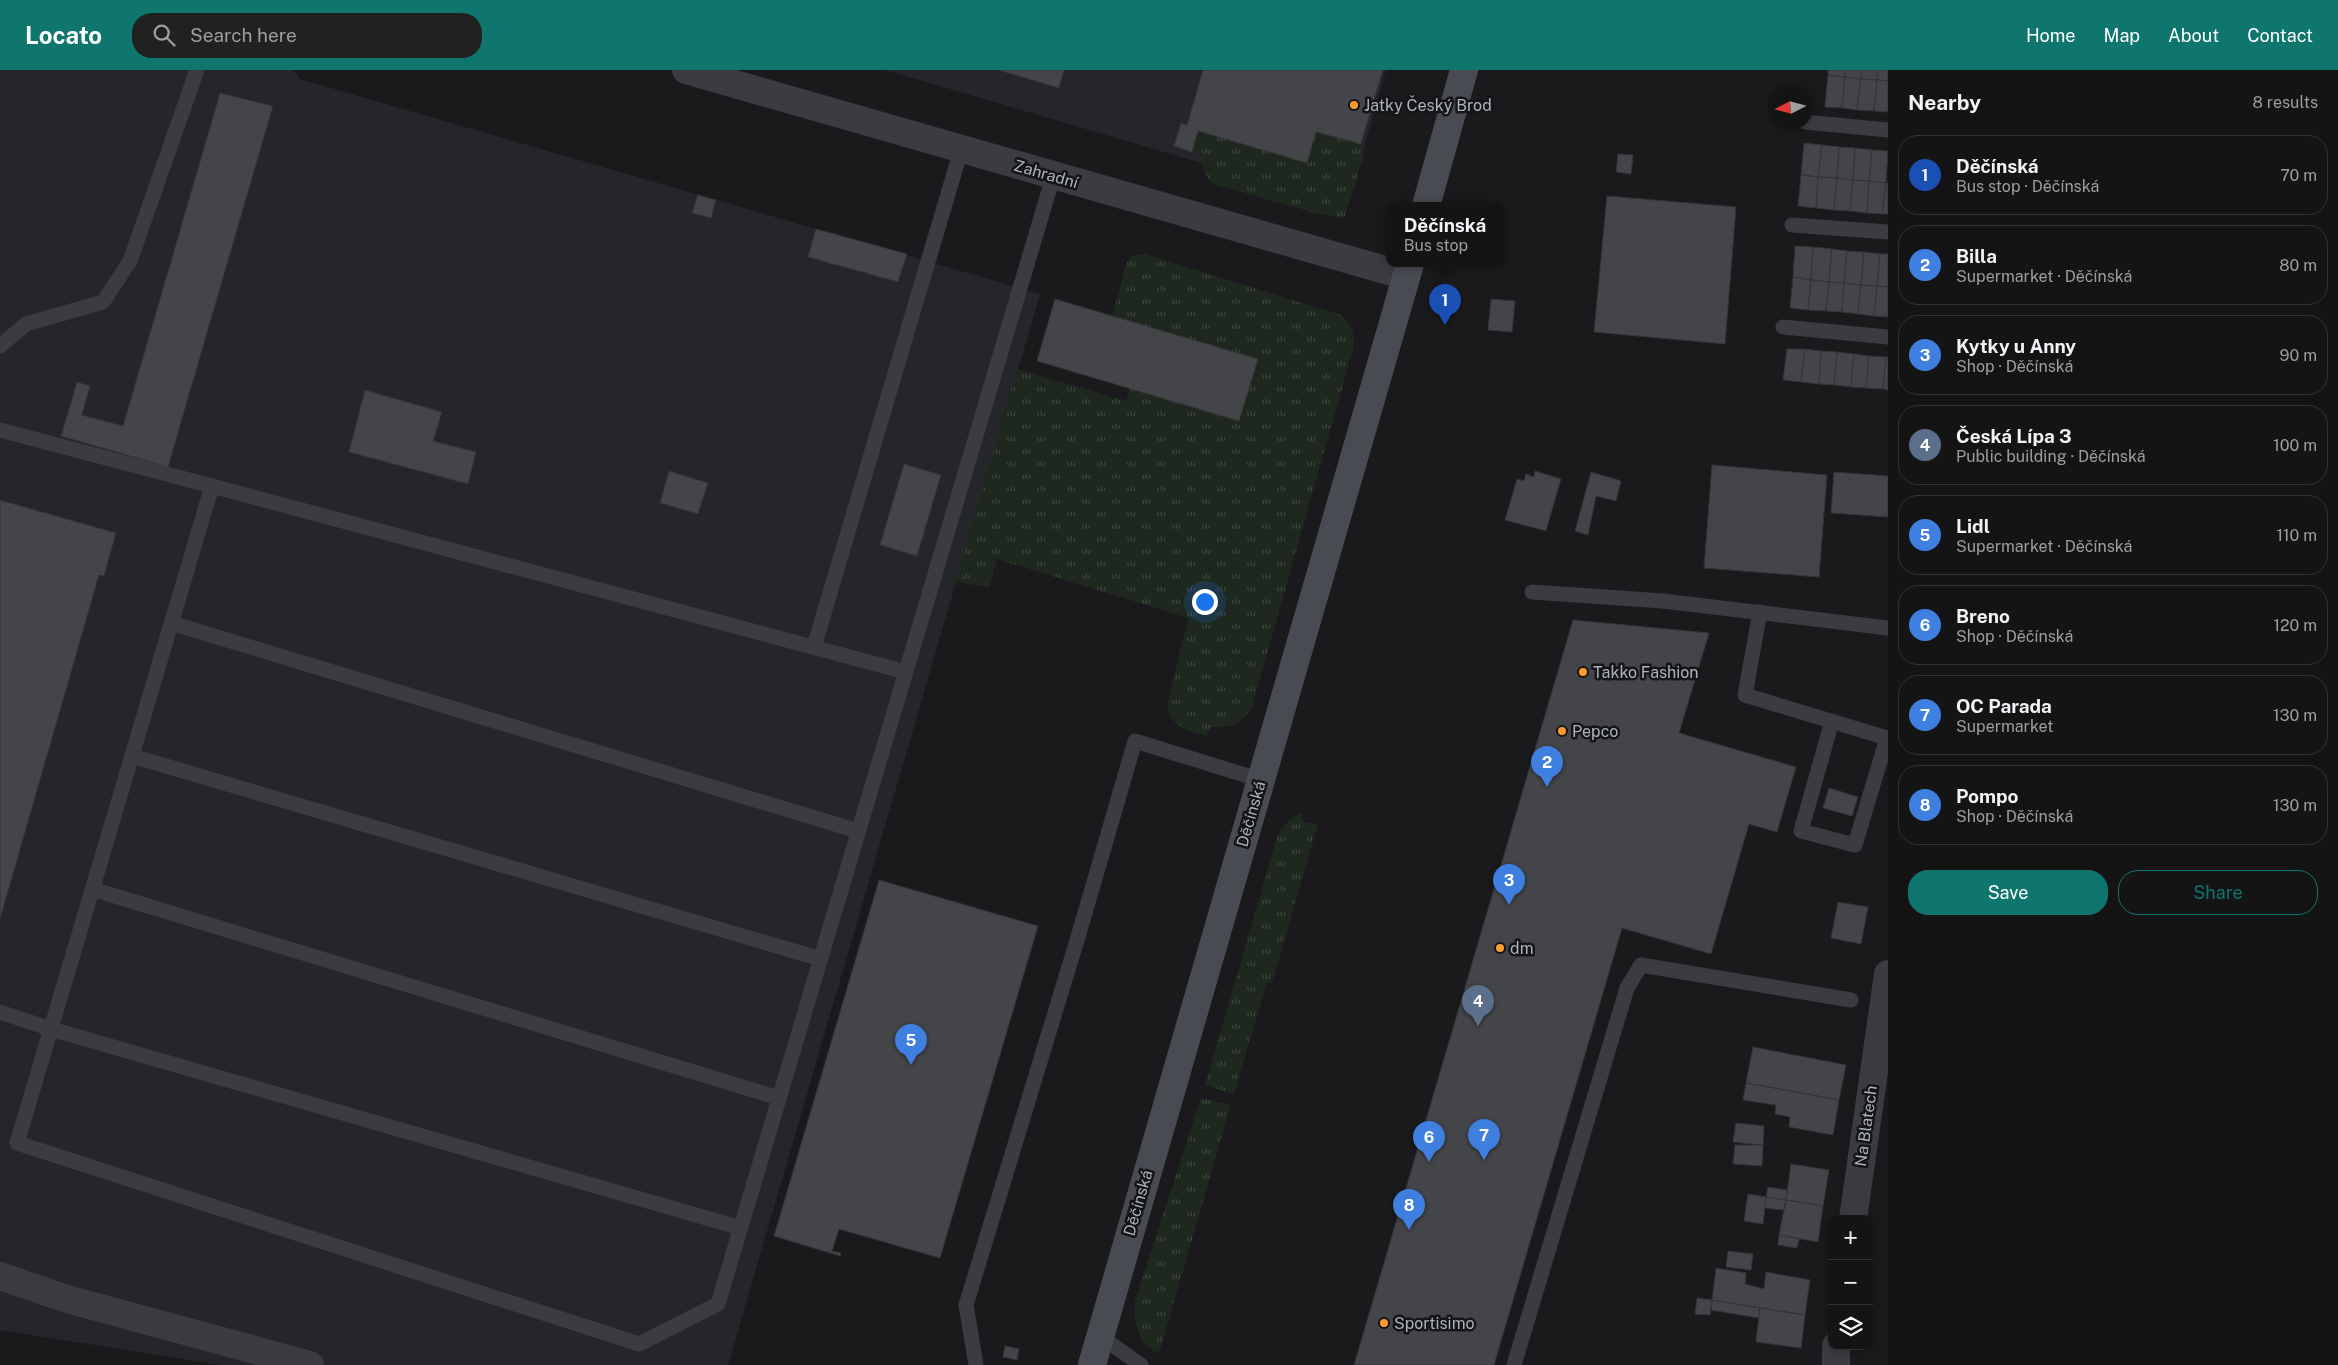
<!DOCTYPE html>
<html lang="en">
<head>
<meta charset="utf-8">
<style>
  body { margin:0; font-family:"Public Sans",sans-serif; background:#212122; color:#f1f3f6 }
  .controls { position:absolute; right:15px; bottom:15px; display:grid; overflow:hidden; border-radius:10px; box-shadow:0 2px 8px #0003 }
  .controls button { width:45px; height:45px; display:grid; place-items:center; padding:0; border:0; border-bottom:1px solid #333334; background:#141415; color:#f1f3f6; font:25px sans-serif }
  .compass { position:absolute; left:1768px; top:15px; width:45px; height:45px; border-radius:50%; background:#141415; box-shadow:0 2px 8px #0003; rotate:264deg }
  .you { position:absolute; left:1204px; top:531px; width:18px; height:18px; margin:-12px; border:4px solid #fff; border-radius:50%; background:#1a73e8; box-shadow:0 0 0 8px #1a73e833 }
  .badge { display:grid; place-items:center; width:32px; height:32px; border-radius:50%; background:#0f766e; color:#fff; font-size:16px; font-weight:700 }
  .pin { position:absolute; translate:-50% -41px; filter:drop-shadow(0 1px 2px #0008) }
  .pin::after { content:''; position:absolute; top:26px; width:18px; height:15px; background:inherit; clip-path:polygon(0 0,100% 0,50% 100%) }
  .popup { position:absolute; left:1386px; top:132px; width:118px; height:65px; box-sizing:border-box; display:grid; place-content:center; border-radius:10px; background:#141415; filter:drop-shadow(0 1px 4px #0005); font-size:16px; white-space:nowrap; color:#9d9ea0 }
  .popup b { font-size:19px; color:#f1f3f6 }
  .popup::after { content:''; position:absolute; left:50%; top:100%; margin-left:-10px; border:10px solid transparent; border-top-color:#141415 }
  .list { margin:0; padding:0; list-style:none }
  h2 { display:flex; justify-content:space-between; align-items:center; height:65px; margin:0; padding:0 20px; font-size:21px }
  h2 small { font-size:16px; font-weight:400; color:#9d9ea0 }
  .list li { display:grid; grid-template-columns:32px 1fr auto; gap:15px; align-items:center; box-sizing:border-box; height:80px; margin:0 10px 10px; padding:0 10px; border:1px solid #333334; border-radius:20px }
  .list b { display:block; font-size:19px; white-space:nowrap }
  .list p { margin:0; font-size:16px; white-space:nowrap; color:#9d9ea0 }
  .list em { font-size:16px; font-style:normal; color:#9d9ea0 }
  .actions { display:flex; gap:10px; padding:15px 20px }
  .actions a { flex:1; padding:11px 0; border:1px solid #0f766e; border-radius:20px; text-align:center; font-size:18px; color:#0f766e }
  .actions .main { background:#0f766e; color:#fff }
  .icon { flex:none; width:28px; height:28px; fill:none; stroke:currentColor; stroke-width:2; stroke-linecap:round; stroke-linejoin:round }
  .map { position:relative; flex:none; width:1888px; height:1295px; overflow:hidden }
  header { display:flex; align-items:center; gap:30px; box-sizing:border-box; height:70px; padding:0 25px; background:#0f766e; color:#fff }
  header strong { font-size:24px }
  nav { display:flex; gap:28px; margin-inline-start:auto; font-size:18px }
  .search { width:350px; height:45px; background:#212122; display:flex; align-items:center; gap:12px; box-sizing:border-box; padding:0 18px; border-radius:20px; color:#9d9ea0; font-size:19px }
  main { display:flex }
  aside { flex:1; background:#141415 }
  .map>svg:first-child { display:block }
</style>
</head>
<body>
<header>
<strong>Locato</strong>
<div class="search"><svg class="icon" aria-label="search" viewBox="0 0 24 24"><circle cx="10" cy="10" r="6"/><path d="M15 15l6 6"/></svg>Search here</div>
<nav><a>Home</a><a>Map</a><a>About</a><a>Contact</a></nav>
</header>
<main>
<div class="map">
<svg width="1888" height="1295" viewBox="0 0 1888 1295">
  <defs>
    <pattern id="grass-tufts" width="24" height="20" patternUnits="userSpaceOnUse" patternTransform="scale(1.25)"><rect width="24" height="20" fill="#1f281f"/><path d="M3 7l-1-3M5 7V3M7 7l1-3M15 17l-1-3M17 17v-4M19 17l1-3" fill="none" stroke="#3d453e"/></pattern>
  </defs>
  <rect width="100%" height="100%" fill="#1a1a1c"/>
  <g fill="#252629">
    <path d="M0 0H293L300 9 1040 224 728 1295H221L0 1260Z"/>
    <path d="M885 0H1386L1348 136Z"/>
  </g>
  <g fill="url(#grass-tufts)">
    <path d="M1198 61 1307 93 1316 62 1361 74 1364 85 1344 148 1315 143 1214 114C1204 106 1201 97 1204 84L1192 82Z"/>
    <path d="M1145 184 1341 245C1353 256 1355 263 1353 279L1252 637C1242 655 1231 658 1211 657L1207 666C1187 660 1173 659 1167 636L1188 548 997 489 989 517 955 512 1017 299 1126 331 1130 318 1239 350 1258 289 1112 246 1127 192 1134 185Z"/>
    <path d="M1301 743 1303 752 1318 754 1272 913 1267 912 1234 1024 1205 1015 1278 764 1290 749Z"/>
    <path d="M1201 1028 1231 1035 1159 1283C1137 1275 1134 1252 1135 1231Z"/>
  </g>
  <g fill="#444549" stroke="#333438">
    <path d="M998 0H1064L1059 18Z"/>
    <path d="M1203 0H1383L1361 74 1316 62 1307 93 1198 61 1192 82 1174 76 1181 53 1187 55Z"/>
    <path d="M1828 0H1845V7L1828 5Z"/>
    <path d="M1845 0H1862L1861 9 1845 7Z"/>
    <path d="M1862 0H1878L1877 10 1861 9Z"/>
    <path d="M1878 0H1888V11L1877 10Z"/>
    <path d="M1828 5 1845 7 1842 38 1825 37Z"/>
    <path d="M1845 7 1861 9 1857 40 1842 38Z"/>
    <path d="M1861 9 1877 10 1874 41 1857 40Z"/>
    <path d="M1877 10 1888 11V42L1874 41Z"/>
    <path d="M220 23 273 36 168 397 61 366 77 312 90 316 82 345 123 356Z"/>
    <path d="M1804 73 1822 75 1818 107 1801 105Z"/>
    <path d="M1822 75 1839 77 1837 108 1818 107Z"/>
    <path d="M1839 77 1855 78 1853 110 1837 108Z"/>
    <path d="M1855 78 1872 80 1869 111 1853 110Z"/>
    <path d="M1872 80 1888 81 1886 113 1869 111Z"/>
    <path d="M1618 84 1633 85 1631 104 1616 102Z"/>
    <path d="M1801 105 1818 107 1816 138 1798 136Z"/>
    <path d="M1818 107 1837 108 1834 140 1816 138Z"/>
    <path d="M1837 108 1853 110 1850 141 1834 140Z"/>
    <path d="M1853 110 1869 111 1867 143 1850 141Z"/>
    <path d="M1869 111 1886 113 1882 144 1867 143Z"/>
    <path d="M1886 113H1888V144H1882Z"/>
    <path d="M698 125 716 130 711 148 692 143Z"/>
    <path d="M1607 126 1736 137 1725 274 1594 262Z"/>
    <path d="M816 159 907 184 898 212 808 187Z"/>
    <path d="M1795 176 1813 177 1811 210 1793 207Z"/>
    <path d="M1813 177 1832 179 1829 212 1811 210Z"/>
    <path d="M1832 179 1847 181 1844 213 1829 212Z"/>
    <path d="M1847 181 1864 182 1861 215 1844 213Z"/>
    <path d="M1864 182 1880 184 1877 216 1861 215Z"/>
    <path d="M1880 184H1888V217L1877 216Z"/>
    <path d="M1793 207 1811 210 1808 240 1790 238Z"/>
    <path d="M1811 210 1829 212 1826 241 1808 240Z"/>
    <path d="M1829 212 1844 213 1842 242 1826 241Z"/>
    <path d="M1844 213 1861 215 1858 244 1842 242Z"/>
    <path d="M1861 215 1877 216 1874 246 1858 244Z"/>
    <path d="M1877 216 1888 217V247L1874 246Z"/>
    <path d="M1055 229 1258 289 1239 351 1037 291Z"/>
    <path d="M1491 229 1515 231 1512 262 1488 260Z"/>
    <path d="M1787 279H1805L1801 312 1783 310Z"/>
    <path d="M1805 279 1821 281 1819 314 1801 312Z"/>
    <path d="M1821 281 1837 282 1834 315 1819 314Z"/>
    <path d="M1837 282 1854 284 1851 317 1834 315Z"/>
    <path d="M1854 284 1869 286 1866 318 1851 317Z"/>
    <path d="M1869 286 1886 287 1883 319 1866 318Z"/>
    <path d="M1886 287H1888V320L1883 319Z"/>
    <path d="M365 320 442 342 433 371 476 382 468 414 349 382Z"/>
    <path d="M904 394 941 405 917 486 880 475Z"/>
    <path d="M1712 395 1827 405 1819 507 1704 498Z"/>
    <path d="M669 401 708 413 698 444 660 433Z"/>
    <path d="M1535 401 1561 409 1546 461 1505 450 1517 409 1524 411 1526 404 1534 407Z"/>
    <path d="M1591 402 1621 411 1616 431 1596 426 1588 465 1575 461Z"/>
    <path d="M1834 402 1888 406V447L1831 443Z"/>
    <path d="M0 430 116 463 104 506 99 505 0 849Z"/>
    <path d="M1573 550 1709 563 1679 663 1796 697 1777 762 1749 754 1711 884 1622 858 1494 1295H1354Z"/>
    <path d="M1829 718 1858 727 1852 746 1823 738Z"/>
    <path d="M879 810 1038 856 940 1188 839 1159 832 1181 841 1183 840 1186 774 1166Z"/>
    <path d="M1838 832 1868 837 1861 874 1831 868Z"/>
    <path d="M1753 977 1846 995 1839 1030 1746 1013Z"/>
    <path d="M1746 1013 1839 1030 1833 1065 1789 1057 1790 1047 1775 1044 1776 1035 1743 1030Z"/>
    <path d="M1736 1053 1764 1056 1763 1075 1733 1072Z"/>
    <path d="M1735 1075H1763L1762 1096 1733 1094Z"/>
    <path d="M1791 1094 1829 1100 1823 1136 1786 1130Z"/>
    <path d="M1768 1117 1787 1120 1786 1130 1766 1127Z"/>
    <path d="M1748 1124 1766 1127 1763 1154 1744 1151Z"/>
    <path d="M1766 1127 1786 1130 1783 1140 1765 1138Z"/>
    <path d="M1786 1130 1823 1136 1818 1172 1779 1165Z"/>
    <path d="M1779 1165 1799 1169 1797 1178 1778 1175Z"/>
    <path d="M1728 1181 1753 1184 1751 1200 1726 1197Z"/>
    <path d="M1716 1198 1746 1203 1745 1214 1764 1219 1766 1202 1810 1210 1805 1245 1712 1230Z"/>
    <path d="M1697 1228 1712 1230 1710 1245 1695 1244Z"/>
    <path d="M1712 1230 1760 1238 1759 1248 1711 1240Z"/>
    <path d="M1760 1238 1805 1245 1801 1278 1756 1272Z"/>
    <path d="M1005 1276 1019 1279 1017 1290 1003 1287Z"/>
  </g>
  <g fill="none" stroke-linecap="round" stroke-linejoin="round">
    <g stroke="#3a3c42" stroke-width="15">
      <path d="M1805 52 1888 60"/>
      <path d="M1792 155 1888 162"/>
      <path d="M1783 257 1888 267"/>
      <path d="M0 276 26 254 103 232 130 191 197 0"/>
      <path d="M0 360 212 416"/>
      <path d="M1532 522 1663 531 1888 558"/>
      <path d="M1760 542 1745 625 1887 668 1855 775 1801 761 1832 651"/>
      <path d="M171 553 858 761"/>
      <path d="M814 577 961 80"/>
      <path d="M906 602 212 416 17 1073 639 1274 718 1234 1053 107"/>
      <path d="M132 686 821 889"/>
      <path d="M92 819 779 1028"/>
      <path d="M0 942 51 959 741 1158"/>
      <path d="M1100 1266 1141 1295"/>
      <path d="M976 1295 966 1235 1078 867 1135 671 1261 710"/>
      <path d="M1514 1295 1627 918 1641 895 1851 930"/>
    </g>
    <g stroke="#3a3c42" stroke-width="28">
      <path d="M686 0 1406 206"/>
      <path d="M1853 1149 1888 904"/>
      <path d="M0 1206 67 1229 310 1295"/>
      <path d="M1836 1295V1276"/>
    </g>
    <g stroke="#484c52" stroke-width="28">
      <path d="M1426 136 1464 0"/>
      <path d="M1092 1295 1410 194"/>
    </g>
  </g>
  <g fill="#ff9c2f" stroke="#151517" stroke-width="2">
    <circle cx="1354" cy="35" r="5"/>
    <circle cx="1583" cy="602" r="5"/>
    <circle cx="1562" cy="661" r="5"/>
    <circle cx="1500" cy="878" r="5"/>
    <circle cx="1384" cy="1253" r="5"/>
  </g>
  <g text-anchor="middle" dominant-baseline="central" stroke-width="5" stroke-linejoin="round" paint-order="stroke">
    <g font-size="16" fill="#abb3bd" stroke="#151517" text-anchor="start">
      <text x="1364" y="35">Jatky Český Brod</text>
      <text x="1593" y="602">Takko Fashion</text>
      <text x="1572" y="661">Pepco</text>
      <text x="1510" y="878">dm</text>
      <text x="1394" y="1253">Sportisimo</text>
    </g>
    <g font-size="16" fill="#abb3bd" stroke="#151517">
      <text transform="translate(1046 104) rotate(16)">Zahradní</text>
      <text transform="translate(1251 744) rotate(-74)">Děčínská</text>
      <text transform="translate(1866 1056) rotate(-82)">Na Blatech</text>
      <text transform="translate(1138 1133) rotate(-74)">Děčínská</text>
    </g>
  </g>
</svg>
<div class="controls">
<button>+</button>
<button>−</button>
<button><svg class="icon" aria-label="layers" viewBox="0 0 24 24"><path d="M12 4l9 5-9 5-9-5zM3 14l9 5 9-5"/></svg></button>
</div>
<svg class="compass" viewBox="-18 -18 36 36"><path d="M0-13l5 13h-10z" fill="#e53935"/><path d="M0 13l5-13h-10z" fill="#9d9ea0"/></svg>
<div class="you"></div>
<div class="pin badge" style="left:1445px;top:255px;background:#1a4fb4">1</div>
<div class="popup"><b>Děčínská</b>Bus stop</div>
<div class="pin badge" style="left:1547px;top:717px;background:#3f7fe0">2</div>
<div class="pin badge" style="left:1509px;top:835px;background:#3f7fe0">3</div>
<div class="pin badge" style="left:1478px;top:956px;background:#5c6f8a">4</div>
<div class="pin badge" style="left:911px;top:995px;background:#3f7fe0">5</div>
<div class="pin badge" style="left:1429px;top:1092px;background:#3f7fe0">6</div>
<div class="pin badge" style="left:1484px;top:1090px;background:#3f7fe0">7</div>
<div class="pin badge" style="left:1409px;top:1160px;background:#3f7fe0">8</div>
</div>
<aside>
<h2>Nearby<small>8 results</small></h2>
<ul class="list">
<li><span class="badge" style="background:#1a4fb4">1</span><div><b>Děčínská</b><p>Bus stop · Děčínská</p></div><em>70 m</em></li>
<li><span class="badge" style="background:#3f7fe0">2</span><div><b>Billa</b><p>Supermarket · Děčínská</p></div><em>80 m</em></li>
<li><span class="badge" style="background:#3f7fe0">3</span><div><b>Kytky u Anny</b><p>Shop · Děčínská</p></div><em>90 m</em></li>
<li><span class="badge" style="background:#5c6f8a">4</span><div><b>Česká Lípa 3</b><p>Public building · Děčínská</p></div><em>100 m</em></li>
<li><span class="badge" style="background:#3f7fe0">5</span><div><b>Lidl</b><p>Supermarket · Děčínská</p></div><em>110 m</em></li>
<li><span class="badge" style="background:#3f7fe0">6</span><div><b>Breno</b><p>Shop · Děčínská</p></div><em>120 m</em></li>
<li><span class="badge" style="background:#3f7fe0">7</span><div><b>OC Parada</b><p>Supermarket</p></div><em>130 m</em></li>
<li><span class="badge" style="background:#3f7fe0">8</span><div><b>Pompo</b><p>Shop · Děčínská</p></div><em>130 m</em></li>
</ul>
<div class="actions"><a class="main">Save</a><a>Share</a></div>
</aside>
</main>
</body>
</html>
